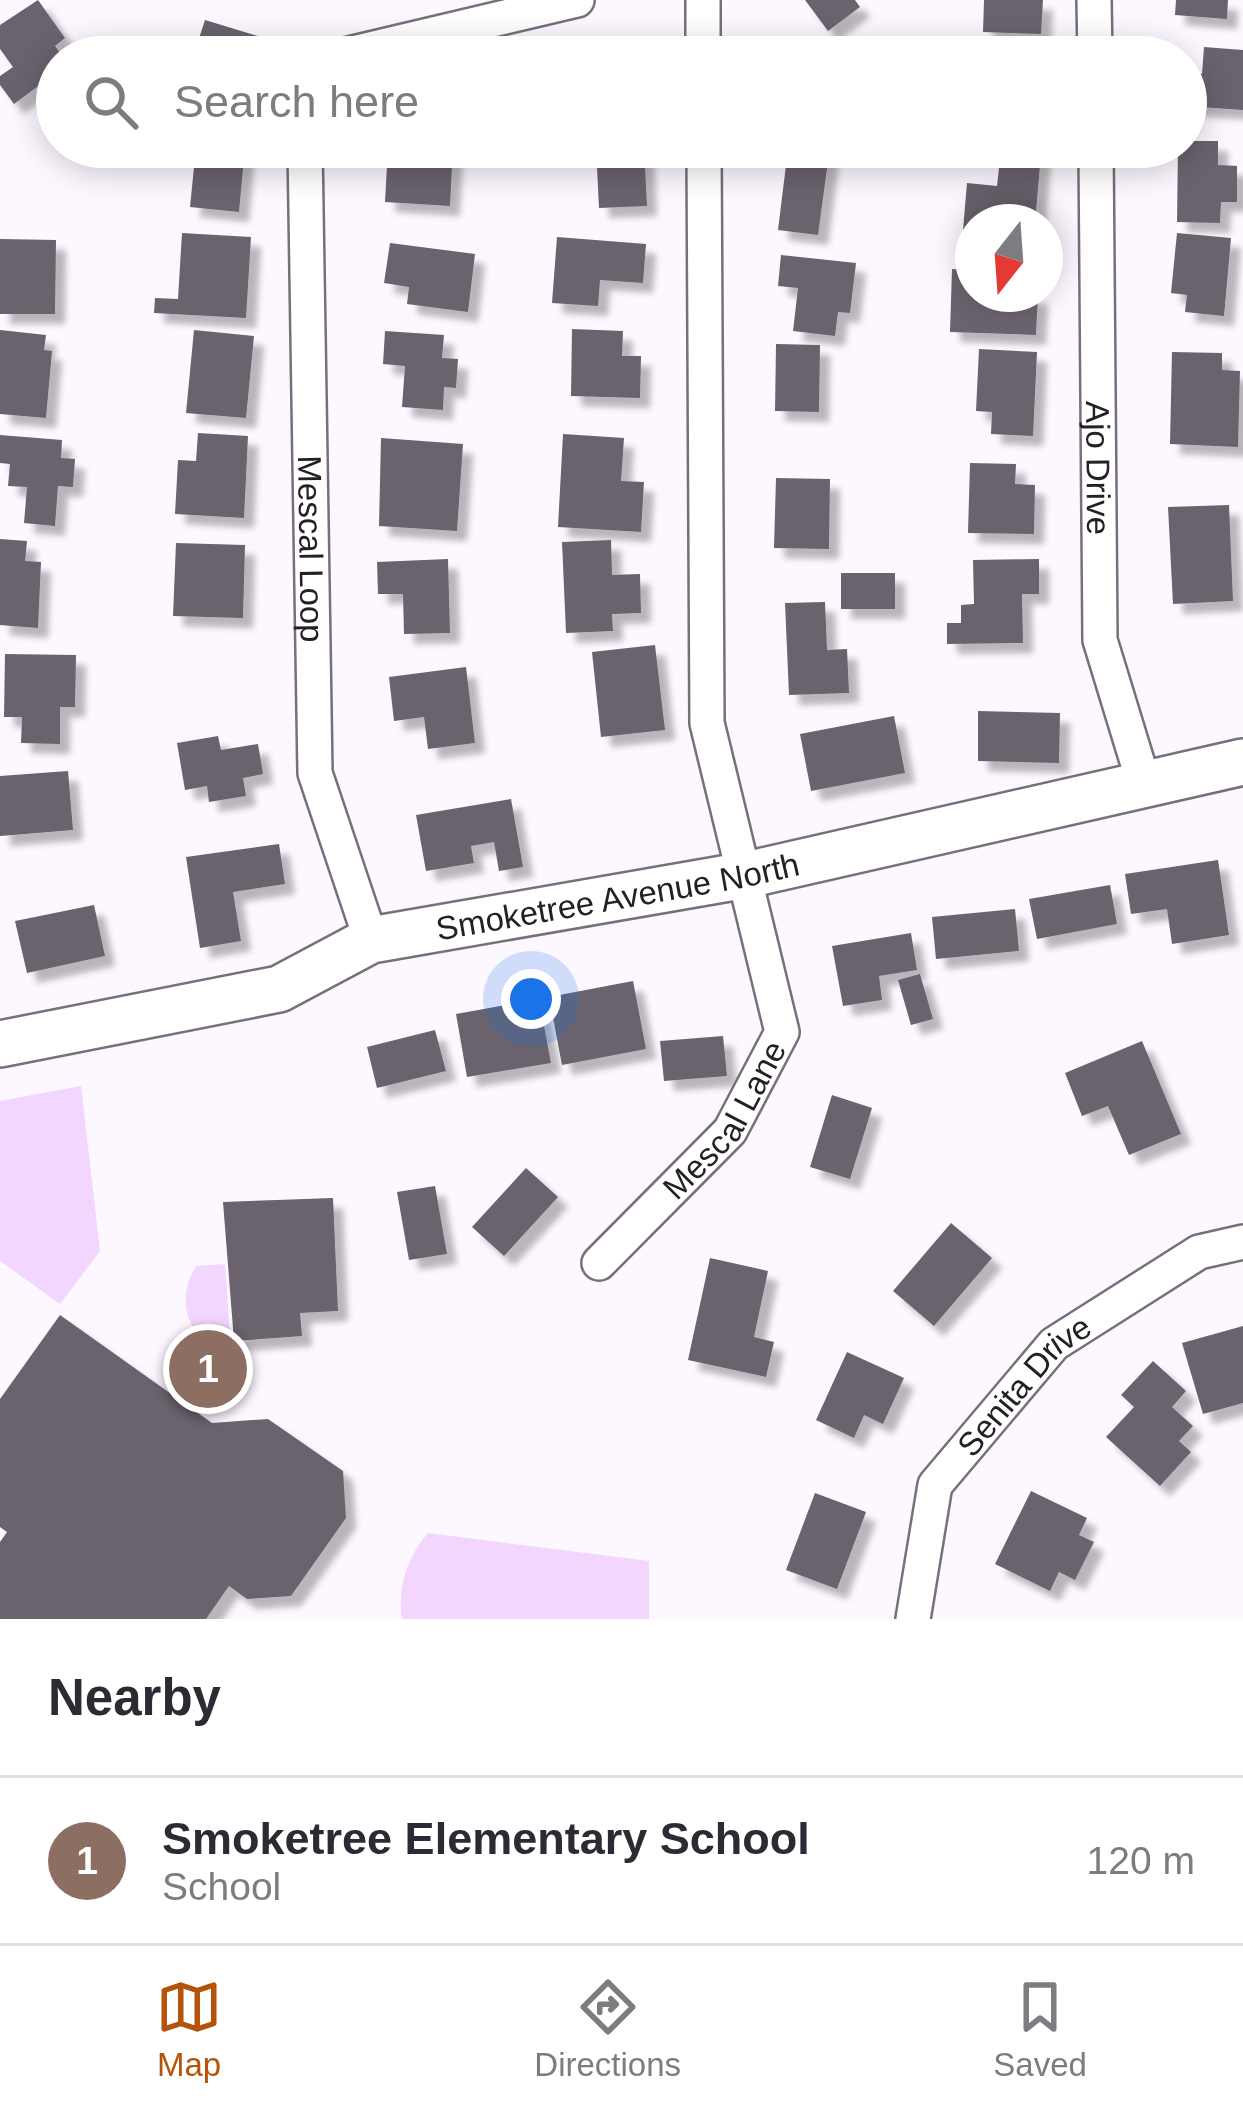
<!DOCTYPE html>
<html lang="en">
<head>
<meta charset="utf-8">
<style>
  body { margin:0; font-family:Arial,sans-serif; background:#f2f2f3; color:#2b2b33 }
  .compass { position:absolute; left:955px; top:204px; width:108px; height:108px; border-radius:50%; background:#fff; box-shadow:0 6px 30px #0003; rotate:197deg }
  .you { position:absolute; left:531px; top:999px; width:42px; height:42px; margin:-30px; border:9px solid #fff; border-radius:50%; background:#1a73e8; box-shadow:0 0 0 18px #1a73e833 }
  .badge { display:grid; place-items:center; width:78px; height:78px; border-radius:50%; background:#b45309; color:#fff; font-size:39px; font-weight:700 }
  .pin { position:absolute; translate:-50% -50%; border:6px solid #fff; box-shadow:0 3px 12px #0006 }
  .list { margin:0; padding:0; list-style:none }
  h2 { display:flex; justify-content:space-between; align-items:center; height:156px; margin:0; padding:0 48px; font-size:51px }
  h2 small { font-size:39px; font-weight:400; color:#7c7c81 }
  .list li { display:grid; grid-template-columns:78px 1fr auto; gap:36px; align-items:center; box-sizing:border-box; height:168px; padding:0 48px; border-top:3px solid #e1e1e2 }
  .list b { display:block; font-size:45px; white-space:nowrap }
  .list p { margin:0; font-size:39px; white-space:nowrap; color:#7c7c81 }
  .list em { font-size:39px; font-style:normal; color:#7c7c81 }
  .icon { flex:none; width:66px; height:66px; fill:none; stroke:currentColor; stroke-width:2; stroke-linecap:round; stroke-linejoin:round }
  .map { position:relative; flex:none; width:1243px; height:1619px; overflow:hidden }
  .search { position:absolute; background:#fff; box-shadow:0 6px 30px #0003; left:36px; right:36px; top:36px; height:132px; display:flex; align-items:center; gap:30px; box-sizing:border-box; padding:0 42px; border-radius:66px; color:#7c7c81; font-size:45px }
  .sheet { height:324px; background:#fff }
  nav { display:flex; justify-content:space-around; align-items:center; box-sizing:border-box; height:168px; border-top:3px solid #e1e1e2; background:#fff; font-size:33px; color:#7c7c81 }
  nav a { display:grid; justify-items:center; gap:6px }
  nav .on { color:#b45309 }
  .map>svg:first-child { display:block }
</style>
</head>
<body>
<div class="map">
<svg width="1243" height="1619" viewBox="0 0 1243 1619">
  <defs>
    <filter id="shadow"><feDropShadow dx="10" dy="10" stdDeviation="3" flood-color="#0004"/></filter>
  </defs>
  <rect width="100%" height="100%" fill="#fdf7ff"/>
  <g fill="#f3d6fe">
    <path d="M81 1086 100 1251 60 1304 0 1261V1101Z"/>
    <path d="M225 1264 230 1336 201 1339C182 1316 181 1292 196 1266Z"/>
    <path d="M428 1533 649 1561V1619H402C397 1588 407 1557 428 1533Z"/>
  </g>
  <g fill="#6a626d" filter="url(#shadow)">
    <path d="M38 0 65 38 55 46 63 57H57V72L14 104 0 85V76L13 67 0 49V25Z"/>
    <path d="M805 0H855L860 7 828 31Z"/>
    <path d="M984 0H1043L1041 34 983 32Z"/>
    <path d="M1176 0H1228L1227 19 1175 15Z"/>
    <path d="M205 20 258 36 251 57H193Z"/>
    <path d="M828 40 860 41 859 57H828Z"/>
    <path d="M984 42 1043 44V57H983Z"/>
    <path d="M1204 47 1243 50V110L1186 106V72L1202 74Z"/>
    <path d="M1186 141H1218V165L1237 166V202H1221L1220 223 1177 222 1178 147H1186Z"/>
    <path d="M196 147H245L239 212 190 207Z"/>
    <path d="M388 147H453L450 206 385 202Z"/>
    <path d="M596 147H644L647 206 599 208Z"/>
    <path d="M788 149 829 154 818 235 778 230Z"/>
    <path d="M1001 150 1041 154 1035 222H973V231L963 230 967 183 997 186Z"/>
    <path d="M182 233 251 237 246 318 154 313 155 298 178 299Z"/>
    <path d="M1177 233 1231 238 1224 316 1185 312 1187 295 1171 293Z"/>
    <path d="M557 237 646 244 643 283 600 280 598 306 552 303Z"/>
    <path d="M0 239 56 240 55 314H0Z"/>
    <path d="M390 243 475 254 468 312 407 304 409 287 384 283Z"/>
    <path d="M781 255 856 263 850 313 838 312 835 336 793 331 798 288 778 286Z"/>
    <path d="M952 269 973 270V294H1038L1036 335 950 332Z"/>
    <path d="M572 329 623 331 622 356H641L640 398 571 396Z"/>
    <path d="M0 330 46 335 44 350 52 351 46 418 0 414Z"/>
    <path d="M194 330 254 336 246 418 186 413Z"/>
    <path d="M385 331 444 335 442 358 458 359 456 388 444 387 443 410 402 407 405 366 383 364Z"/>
    <path d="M776 344 820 345 819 412 775 411Z"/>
    <path d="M979 349 1037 352 1033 436 991 434 992 412 976 411Z"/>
    <path d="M1172 352 1222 353V370L1240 371 1238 447 1170 444Z"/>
    <path d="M198 433 248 436 244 518 175 514 178 460 196 461Z"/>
    <path d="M563 434 624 438 621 481 644 482 641 532 558 527Z"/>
    <path d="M0 435 62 440 61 458 75 459 73 487 58 486 55 526 24 523 27 487 8 486 10 464 0 463Z"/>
    <path d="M381 438 463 444 457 531 379 526Z"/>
    <path d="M970 463 1016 464 1015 484 1035 485 1034 534 968 533Z"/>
    <path d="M776 478 830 479 829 549 774 548Z"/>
    <path d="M1229 505 1233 601 1173 604 1168 507Z"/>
    <path d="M0 539 27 541 25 561 41 562 38 628 0 625Z"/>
    <path d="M611 540 612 575 640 574 641 613 612 614 613 631 566 633 562 542Z"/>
    <path d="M176 543 245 545 243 618 173 616Z"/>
    <path d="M448 559 450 633 404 634 403 594H378L377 562Z"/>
    <path d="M1039 559V594H1022L1023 643 947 644V623H961V605L974 604 973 560Z"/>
    <rect x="841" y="573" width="54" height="36"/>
    <path d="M825 602 827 650 847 649 849 693 789 695 785 603Z"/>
    <path d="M655 645 665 730 601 737 592 652Z"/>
    <path d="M5 654 76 655 75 707H60V744L21 743 22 717H4Z"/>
    <path d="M466 667 475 743 428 749 424 717 394 721 389 677Z"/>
    <path d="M978 711 1060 713 1059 763 978 761Z"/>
    <path d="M894 716 905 773 811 791 800 734Z"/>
    <path d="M218 736 221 750 258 744 263 774 243 778 246 796 209 802 207 786 185 790 177 743Z"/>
    <path d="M68 771 73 830 0 836V776Z"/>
    <path d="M511 799 523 867 499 871 494 842 471 846 474 863 426 871 416 815Z"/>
    <path d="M279 844 285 884 233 892 241 941 200 948 186 857Z"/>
    <path d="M1218 860 1229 935 1172 944 1167 909 1131 914 1125 874Z"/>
    <path d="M1110 885 1117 924 1037 939 1029 899Z"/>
    <path d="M94 905 105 956 27 973 15 921Z"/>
    <path d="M1015 909 1019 951 936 959 932 917Z"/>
    <path d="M911 933 917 970 879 976 882 1000 843 1006 832 946Z"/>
    <path d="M920 974 933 1019 911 1025 898 980Z"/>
    <path d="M633 981 646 1049 562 1065 549 997Z"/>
    <path d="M539 999 551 1063 467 1077 456 1014Z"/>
    <path d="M435 1030 446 1071 377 1088 367 1047Z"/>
    <path d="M723 1036 727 1076 664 1081 660 1041Z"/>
    <path d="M1142 1041 1181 1134 1129 1155 1108 1106 1082 1116 1065 1073Z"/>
    <path d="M832 1095 872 1108 850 1179 810 1167Z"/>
    <path d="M526 1168 558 1197 504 1256 472 1227Z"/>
    <path d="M435 1186 447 1254 409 1260 397 1192Z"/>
    <path d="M333 1198 338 1311 300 1313 302 1336 234 1341 223 1202Z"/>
    <path d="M951 1223 992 1258 934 1326 893 1291Z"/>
    <path d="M710 1258 768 1271 754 1337 774 1342 766 1377 688 1360Z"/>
    <path d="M60 1315 212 1423 268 1419 343 1471 346 1518 291 1596 247 1599 229 1586 206 1619H0V1542L7 1532 0 1527V1399Z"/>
    <path d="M1243 1326V1403L1203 1414 1182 1343Z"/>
    <path d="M847 1352 904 1378 883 1424 864 1415 854 1438 816 1420Z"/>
    <path d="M1153 1361 1186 1391 1172 1407 1193 1426 1179 1441 1191 1452 1160 1486 1106 1437 1134 1407 1121 1395Z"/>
    <path d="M1031 1491 1087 1518 1079 1535 1094 1542 1075 1580 1059 1572 1050 1591 995 1564Z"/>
    <path d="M815 1493 866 1512 837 1589 786 1570Z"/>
  </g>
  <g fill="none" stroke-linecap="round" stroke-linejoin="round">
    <defs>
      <g id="street">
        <path d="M703 0V57"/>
        <path d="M1094 0 1095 57"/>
        <path d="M336 57 577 0"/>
        <path id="s1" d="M305 147 315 773 371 940"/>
        <path id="s2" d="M1096 147 1100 640 1144 784"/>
        <path id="s3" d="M599 1263 730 1131 782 1032 707 723 704 147"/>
        <path id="s4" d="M913 1619 935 1485 1054 1344 1199 1252 1243 1242"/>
      </g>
      <g id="secondary">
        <path id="s5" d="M0 1044 279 989 371 940 746 875 1243 762"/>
      </g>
    </defs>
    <use href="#street" stroke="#786f7b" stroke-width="38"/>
    <use href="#secondary" stroke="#786f7b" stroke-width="50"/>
    <use href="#street" stroke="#fff" stroke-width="33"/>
    <use href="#secondary" stroke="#fff" stroke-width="45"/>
  </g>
  <g text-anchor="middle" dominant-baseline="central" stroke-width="12" stroke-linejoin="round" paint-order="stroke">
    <g font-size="33" fill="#242025" stroke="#fff">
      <text stroke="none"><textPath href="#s2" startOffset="321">Ajo Drive</textPath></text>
      <text stroke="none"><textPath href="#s1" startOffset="402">Mescal Loop</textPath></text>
      <text stroke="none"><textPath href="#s5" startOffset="639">Smoketree Avenue North</textPath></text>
      <text stroke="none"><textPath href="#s3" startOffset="192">Mescal Lane</textPath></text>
      <text stroke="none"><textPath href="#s4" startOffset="270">Senita Drive</textPath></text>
    </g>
  </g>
</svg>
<svg class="compass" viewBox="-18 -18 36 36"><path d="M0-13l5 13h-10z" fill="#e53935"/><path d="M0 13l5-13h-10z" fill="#7c7c81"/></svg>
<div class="you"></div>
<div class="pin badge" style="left:208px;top:1369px;background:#8d6e63">1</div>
<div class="search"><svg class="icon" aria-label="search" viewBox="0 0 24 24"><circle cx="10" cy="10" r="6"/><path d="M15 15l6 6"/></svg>Search here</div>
</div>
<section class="sheet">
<h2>Nearby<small></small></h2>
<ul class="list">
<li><span class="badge" style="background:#8d6e63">1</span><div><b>Smoketree Elementary School</b><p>School</p></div><em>120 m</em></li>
</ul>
</section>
<nav>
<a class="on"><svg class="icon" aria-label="map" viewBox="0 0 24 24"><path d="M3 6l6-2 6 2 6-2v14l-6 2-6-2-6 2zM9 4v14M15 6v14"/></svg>Map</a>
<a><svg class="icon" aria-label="directions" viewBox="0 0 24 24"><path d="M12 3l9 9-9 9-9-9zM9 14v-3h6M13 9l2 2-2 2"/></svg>Directions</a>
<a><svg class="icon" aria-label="saved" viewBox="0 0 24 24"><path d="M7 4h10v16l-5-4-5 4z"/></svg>Saved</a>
</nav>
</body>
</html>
